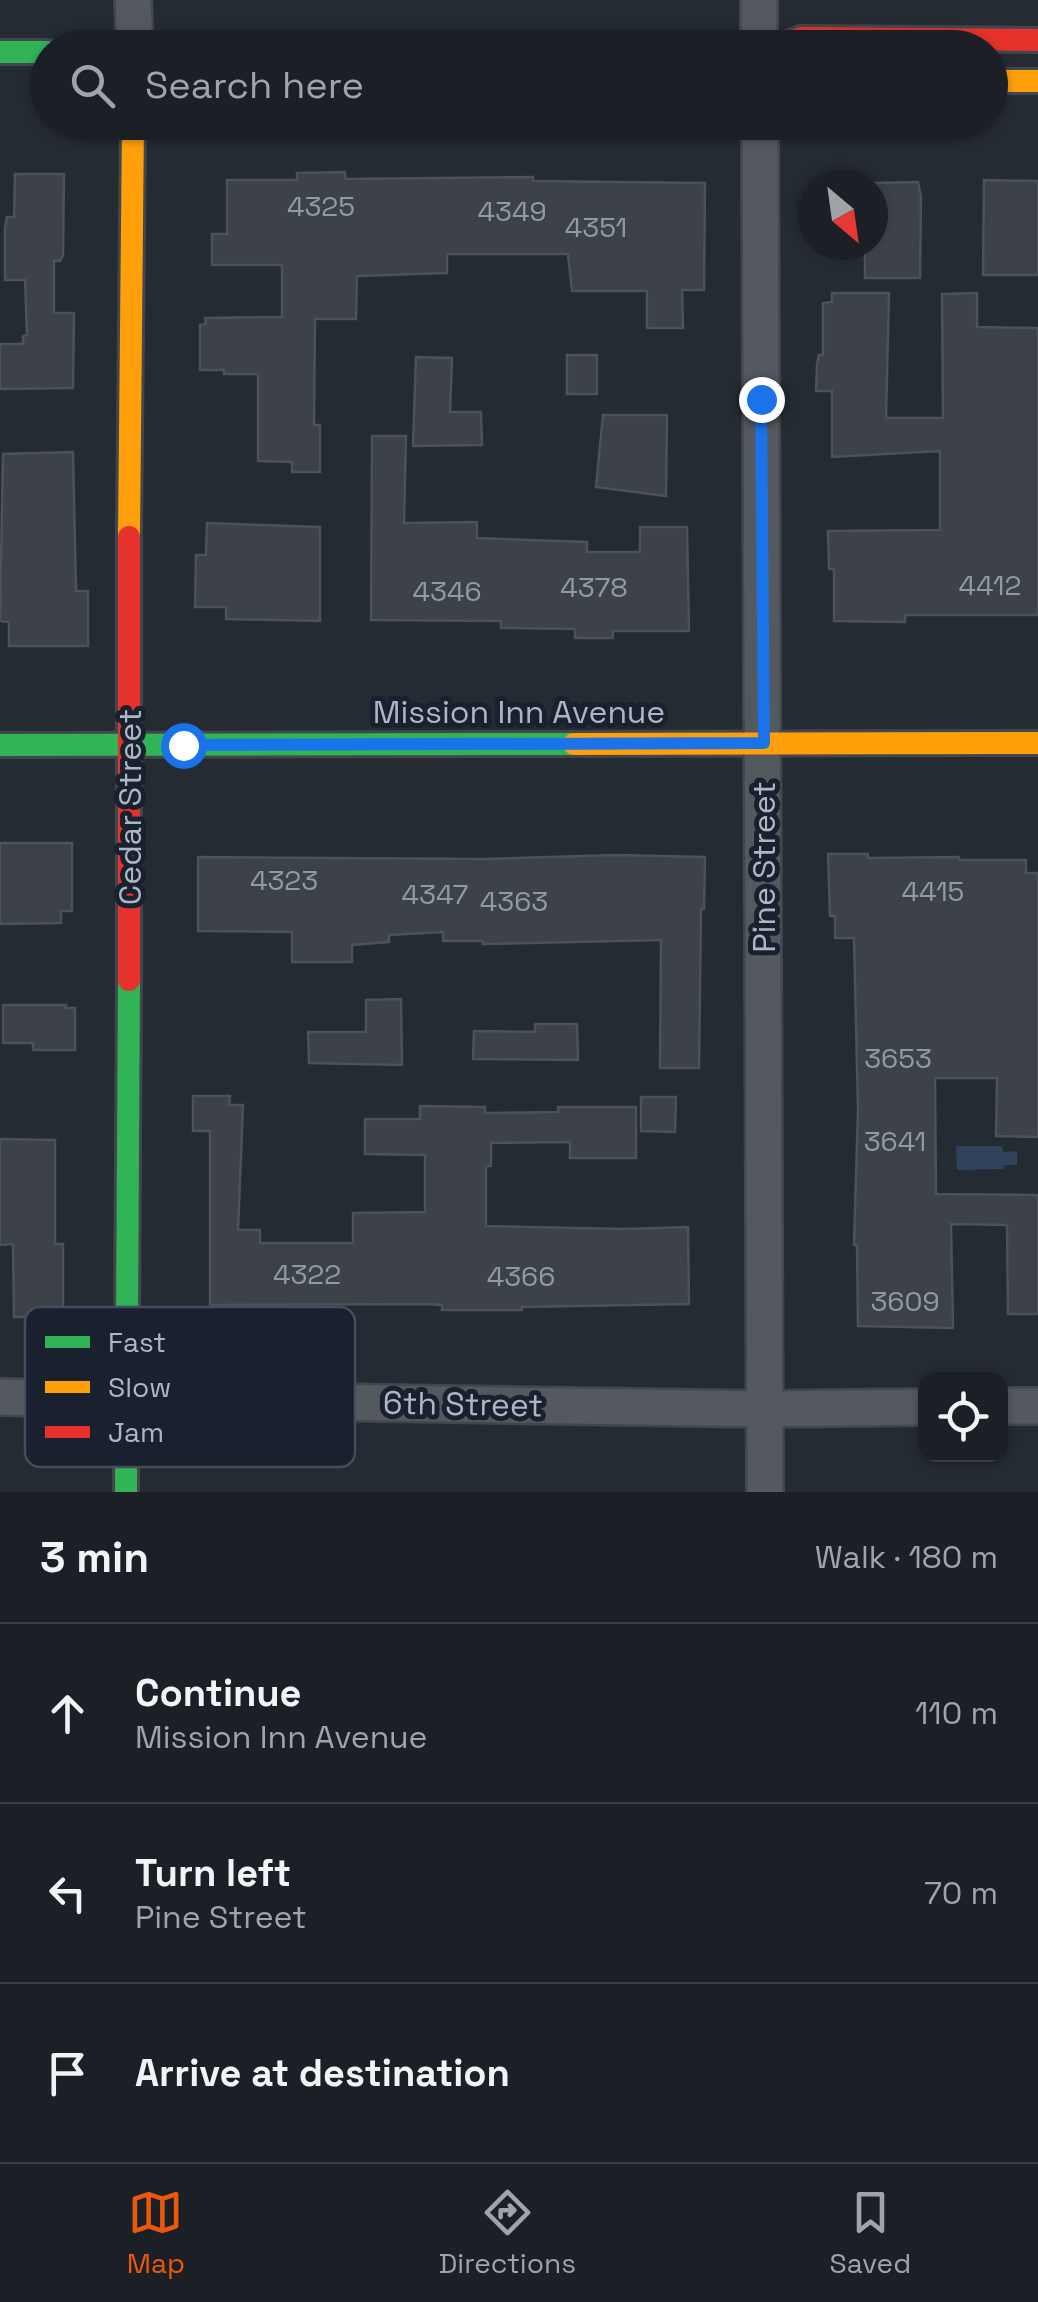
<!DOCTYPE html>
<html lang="en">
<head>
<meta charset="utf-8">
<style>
  body { margin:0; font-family:"Space Grotesk",sans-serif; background:#292d32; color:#f1f3f6 }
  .controls { position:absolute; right:30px; bottom:30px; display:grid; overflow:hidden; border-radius:20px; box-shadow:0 2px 8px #0004 }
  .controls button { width:90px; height:90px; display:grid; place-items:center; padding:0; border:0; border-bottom:2px solid #3a3e43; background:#1c2026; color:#f1f3f6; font:50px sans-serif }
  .compass { position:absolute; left:798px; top:170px; width:90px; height:90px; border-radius:50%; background:#1c2026; box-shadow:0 2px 8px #0004; rotate:151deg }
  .stop { position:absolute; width:30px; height:30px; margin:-22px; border:8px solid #1a73e8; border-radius:50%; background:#fff }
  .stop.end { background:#1a73e8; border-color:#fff; box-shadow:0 2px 10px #0008 }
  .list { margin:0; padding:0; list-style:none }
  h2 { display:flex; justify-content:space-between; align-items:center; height:130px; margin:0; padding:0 40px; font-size:42px }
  h2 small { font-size:32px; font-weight:400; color:#a0a3a7 }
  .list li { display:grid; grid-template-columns:65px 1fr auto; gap:30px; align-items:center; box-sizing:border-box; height:180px; padding:0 40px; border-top:2px solid #3a3e43 }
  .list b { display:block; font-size:38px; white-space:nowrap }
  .list p { margin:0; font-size:32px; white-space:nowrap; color:#a0a3a7 }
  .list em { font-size:32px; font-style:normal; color:#a0a3a7 }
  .icon { flex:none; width:55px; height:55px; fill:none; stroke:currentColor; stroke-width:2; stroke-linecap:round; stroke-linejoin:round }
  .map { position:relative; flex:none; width:1038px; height:1492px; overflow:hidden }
  .search { position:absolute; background:#1c2026; box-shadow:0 2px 8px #0004; left:30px; right:30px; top:30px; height:110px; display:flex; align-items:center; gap:25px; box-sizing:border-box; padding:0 35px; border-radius:55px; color:#a0a3a7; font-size:38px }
  .sheet { height:670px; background:#1c2026 }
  nav { display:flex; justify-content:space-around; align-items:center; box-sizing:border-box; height:140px; border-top:2px solid #3a3e43; background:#1c2026; font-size:28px; color:#a0a3a7 }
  nav a { display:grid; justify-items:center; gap:5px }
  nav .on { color:#ea580c }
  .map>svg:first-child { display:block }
</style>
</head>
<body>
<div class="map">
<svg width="1038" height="1492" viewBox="0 0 1038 1492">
  <rect width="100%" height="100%" fill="#252b32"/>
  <path fill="#30435c" d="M956 1146H1002L1003 1152 1017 1151V1165H1004L1003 1169 957 1170Z"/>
  <g fill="#3c4248" stroke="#4c525a" stroke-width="2.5">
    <path d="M345 172V179L533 177V181L705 183 704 290H682L683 328H647V291H572L568 254H447V273L357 276 356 319H315L314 425H320V472H292V462L258 461V374H224V370H200V325L206 324 205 318 282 317V265H212V234H227V180H297V173Z"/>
    <path d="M15 174H64L63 255 60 261H54V313H74L73 388 0 389V344H23V336L27 335 25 280H5V228L7 217H14Z"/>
    <path d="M984 180 1038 181V275H983Z"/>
    <path d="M918 182 921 196 920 278H865V245H873V183Z"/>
    <path d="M832 293H889L886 418H943L942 294 977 293V327L1038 328V615H905V622L834 621V569H829L828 531 940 530V451L832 457V391H816L817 364 819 355H823V303L832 302Z"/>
    <rect x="567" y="355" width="30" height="39"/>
    <path d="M416 357 452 358 450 412H481L482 445 413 446Z"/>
    <path d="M603 415H667L666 496 596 487Z"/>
    <path d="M372 436H406L404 523 477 522V538L587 542V552H640V527H687L689 631H613V638H575V629L501 628V621L371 620Z"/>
    <path d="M73 452 76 591H88V646H9V622L0 621 3 454Z"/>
    <path d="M207 523 320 527V621L226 619V607H195L196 555H206Z"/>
    <path d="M0 843H72V911H61V923L0 924Z"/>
    <path d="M828 854H868V858L959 857V860H1026V873H1038V1137L996 1136 997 1078H935L936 1194 1038 1195V1314H1008L1007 1225 951 1224 953 1328 858 1326 857 1245H854L858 1110 854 938H835V916H830Z"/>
    <path d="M616 855 705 857 704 909H701L699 1068H660L661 940 483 944V941H443V932L389 935V942L352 945V962H292V932L198 931V857L484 859Z"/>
    <path d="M401 999 402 1065 309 1063 308 1032H366V1000Z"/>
    <path d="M3 1005H66L65 1008H75V1050H33V1043H3Z"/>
    <path d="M535 1024H577L578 1060 473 1059 474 1031 535 1032Z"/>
    <path d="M193 1096H230L229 1105H243L238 1230H260V1243H353V1213L425 1212V1155L365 1154V1119H420V1106L485 1107V1113L558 1112V1107H636V1158H570V1142L491 1143V1166H486V1226L623 1229 688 1227 689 1304 522 1307V1310H442V1305L428 1304 210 1305V1131H193Z"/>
    <path d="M641 1097H676L675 1132 641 1131Z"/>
    <path d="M0 1139 55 1140V1244H63V1317H14L13 1244 0 1245Z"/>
  </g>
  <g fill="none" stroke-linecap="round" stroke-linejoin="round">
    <defs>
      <g id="street">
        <path d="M133 0 135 48"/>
        <path d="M759 0V48"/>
        <path d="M760 122 765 1492"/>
        <path d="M0 1397 766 1409 926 1407"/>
        <path d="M1000 1406H1038"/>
      </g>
      <g id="fast">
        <path d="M0 52H48"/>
        <path d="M0 745 574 744"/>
        <path d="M126 1492 129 980"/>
      </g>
      <g id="slow">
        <path d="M990 81H1038"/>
        <path d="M129 537 133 122"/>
        <path d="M574 744 1038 743"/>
      </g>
      <g id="jam">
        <path d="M776 48 801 38 1038 40"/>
        <path d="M129 537V980"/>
      </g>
    </defs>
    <use href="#street" stroke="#42474d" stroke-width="40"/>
    <use href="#fast" stroke="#42474d" stroke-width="28"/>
    <use href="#slow" stroke="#42474d" stroke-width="28"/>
    <use href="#jam" stroke="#42474d" stroke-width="28"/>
    <use href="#street" stroke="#545960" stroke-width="35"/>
    <use href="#fast" stroke="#30b455" stroke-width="22"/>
    <use href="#slow" stroke="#ff9f0a" stroke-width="22"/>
    <use href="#jam" stroke="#e5322d" stroke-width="22"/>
  </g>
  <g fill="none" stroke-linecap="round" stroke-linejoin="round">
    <path stroke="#1a73e8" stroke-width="12" d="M183 745 764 743 761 399"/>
  </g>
  <g text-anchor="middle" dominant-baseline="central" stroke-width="10" stroke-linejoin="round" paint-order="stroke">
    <g font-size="28" fill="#9099a6">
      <text x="321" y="206">4325</text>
      <text x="512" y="211">4349</text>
      <text x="596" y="227">4351</text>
      <text x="990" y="585">4412</text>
      <text x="594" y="587">4378</text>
      <text x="447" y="591">4346</text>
      <text x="284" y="880">4323</text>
      <text x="933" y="891">4415</text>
      <text x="435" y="894">4347</text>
      <text x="514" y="901">4363</text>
      <text x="898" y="1058">3653</text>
      <text x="895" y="1141">3641</text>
      <text x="307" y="1274">4322</text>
      <text x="521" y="1276">4366</text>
      <text x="905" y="1301">3609</text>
    </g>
    <g font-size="32" fill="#acb6c5" stroke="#18212d">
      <text x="519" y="712">Mission Inn Avenue</text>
      <text transform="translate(130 807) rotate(-90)">Cedar Street</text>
      <text transform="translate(764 867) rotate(-90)">Pine Street</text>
      <text transform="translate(463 1404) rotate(1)">6th Street</text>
    </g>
  </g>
  <rect x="25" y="1307" width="330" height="160" rx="15" fill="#18212d" stroke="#444e5b" stroke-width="2.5"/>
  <rect x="45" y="1336" width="45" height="12" fill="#30b455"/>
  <rect x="45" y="1381" width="45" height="12" fill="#ff9f0a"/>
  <rect x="45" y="1426" width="45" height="12" fill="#e5322d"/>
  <g font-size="28" fill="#acb6c5">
    <text x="108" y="1352">Fast</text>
    <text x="108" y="1397">Slow</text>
    <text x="108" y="1442">Jam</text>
  </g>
</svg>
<div class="controls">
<button><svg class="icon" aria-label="locate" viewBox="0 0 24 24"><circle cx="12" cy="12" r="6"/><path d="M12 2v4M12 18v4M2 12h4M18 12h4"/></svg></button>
</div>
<svg class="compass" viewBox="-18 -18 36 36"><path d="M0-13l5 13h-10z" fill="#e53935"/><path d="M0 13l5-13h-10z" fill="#a0a3a7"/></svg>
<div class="stop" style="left:183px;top:745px"></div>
<div class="stop end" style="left:761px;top:399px"></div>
<div class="search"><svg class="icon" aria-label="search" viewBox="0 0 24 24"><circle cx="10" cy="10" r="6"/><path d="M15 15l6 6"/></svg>Search here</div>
</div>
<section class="sheet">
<h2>3 min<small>Walk · 180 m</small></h2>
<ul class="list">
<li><svg class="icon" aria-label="ahead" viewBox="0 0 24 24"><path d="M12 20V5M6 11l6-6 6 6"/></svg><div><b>Continue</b><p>Mission Inn Avenue</p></div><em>110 m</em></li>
<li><svg class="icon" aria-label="left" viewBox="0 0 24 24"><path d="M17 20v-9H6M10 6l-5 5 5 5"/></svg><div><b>Turn left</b><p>Pine Street</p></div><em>70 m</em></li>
<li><svg class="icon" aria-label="arrive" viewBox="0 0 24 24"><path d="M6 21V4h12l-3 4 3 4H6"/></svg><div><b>Arrive at destination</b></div></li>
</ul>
</section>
<nav>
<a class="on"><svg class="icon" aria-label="map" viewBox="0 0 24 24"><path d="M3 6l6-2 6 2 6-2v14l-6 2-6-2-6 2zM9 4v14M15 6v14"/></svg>Map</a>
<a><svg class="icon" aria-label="directions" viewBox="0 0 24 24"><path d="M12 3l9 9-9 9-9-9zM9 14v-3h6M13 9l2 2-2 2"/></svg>Directions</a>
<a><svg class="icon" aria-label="saved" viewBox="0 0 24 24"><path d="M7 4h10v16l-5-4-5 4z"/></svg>Saved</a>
</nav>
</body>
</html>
